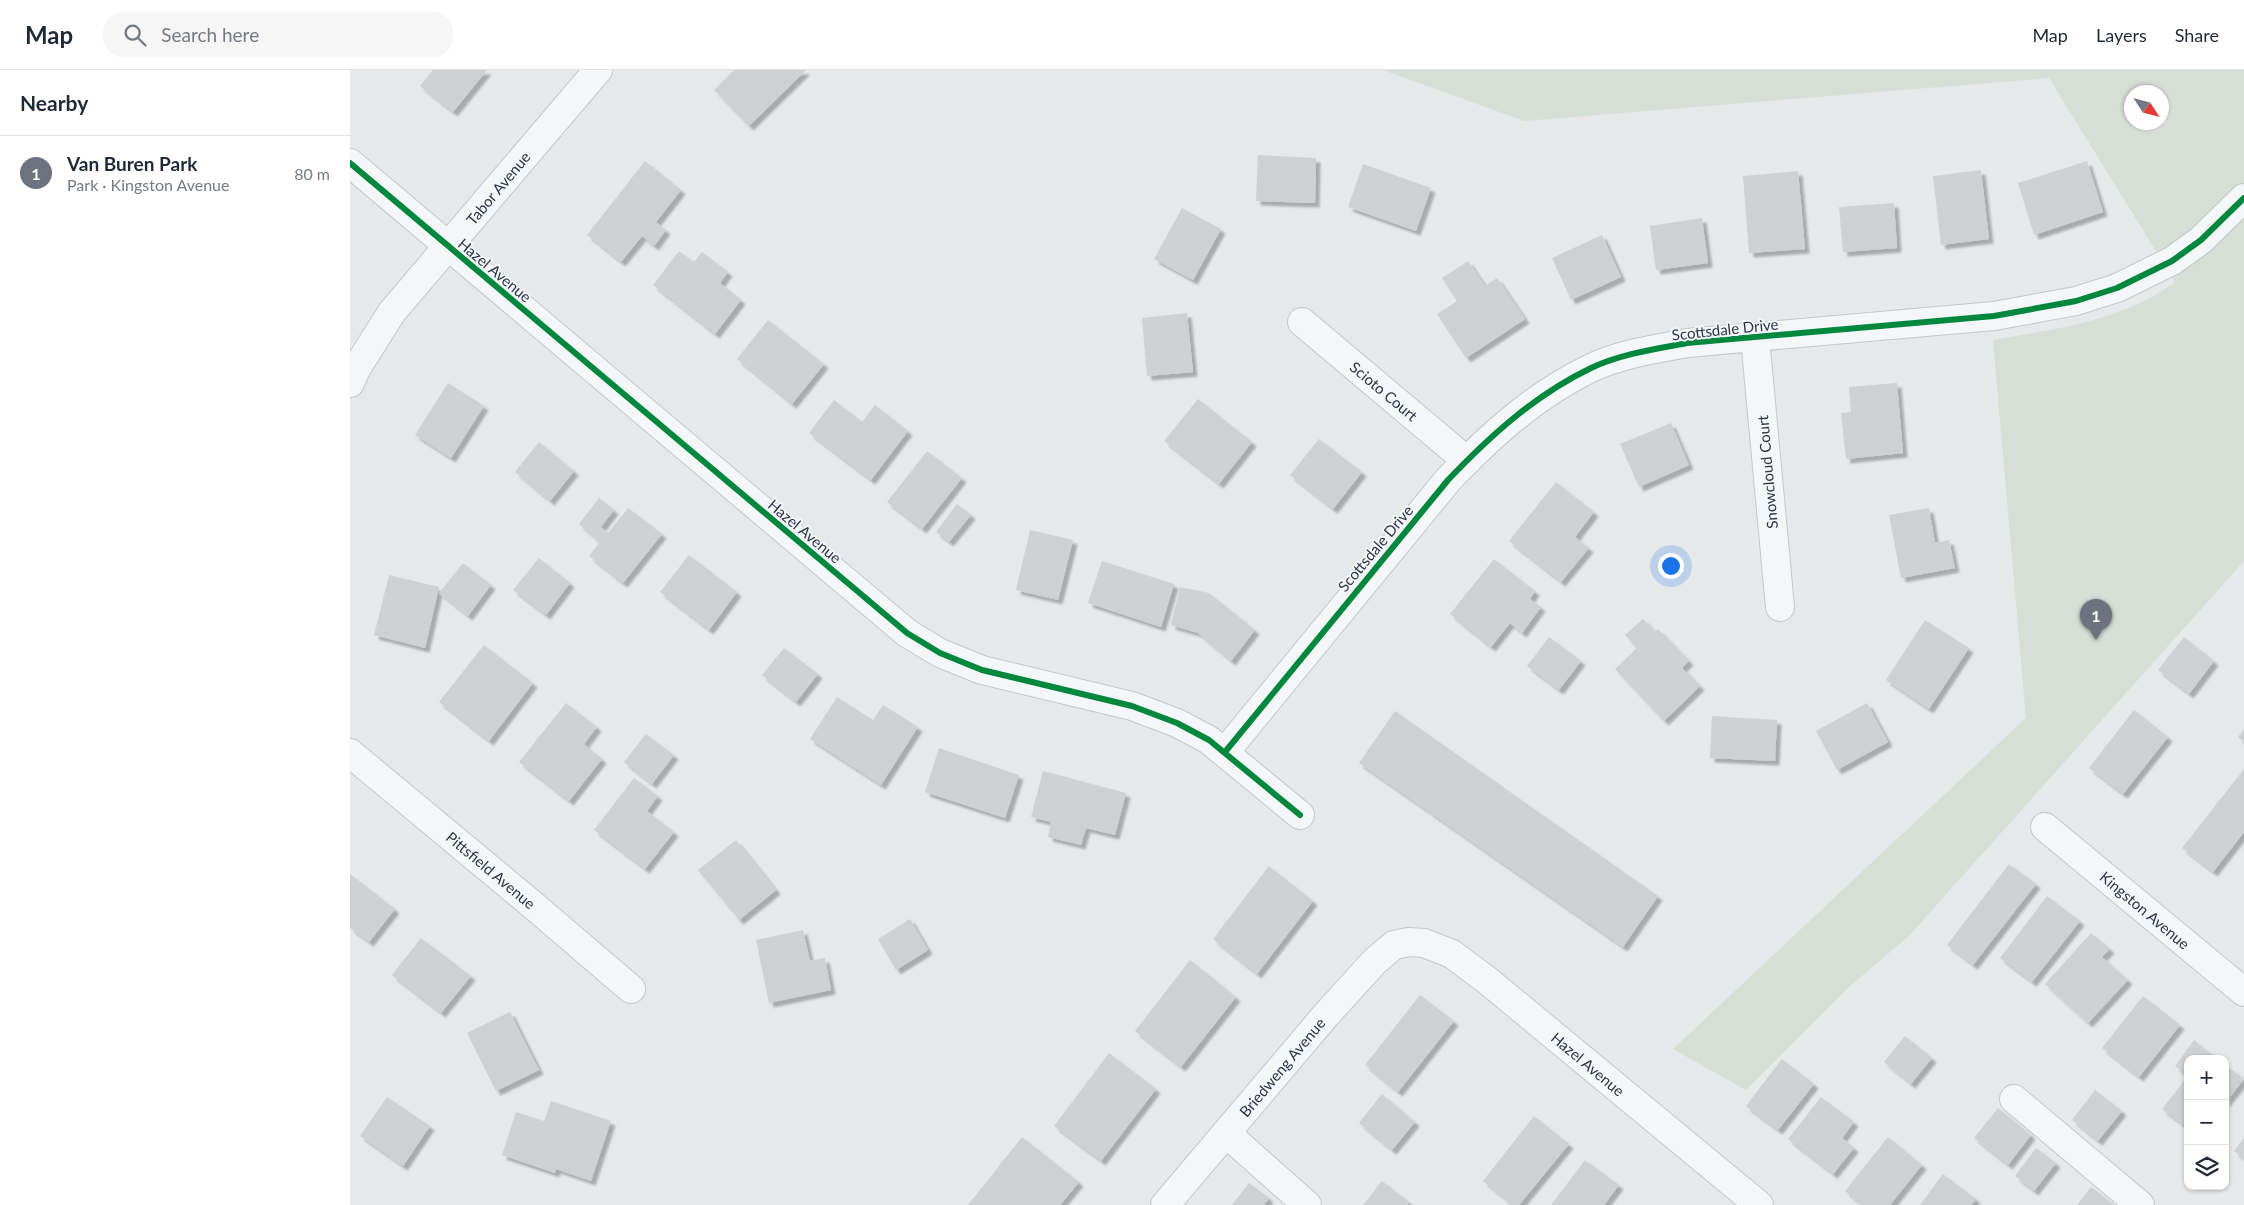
<!DOCTYPE html>
<html lang="en">
<head>
<meta charset="utf-8">
<style>
  body { margin:0; font-family:Lato,sans-serif; background:#f6f6f7; color:#1f2937 }
  .controls { position:absolute; right:15px; bottom:15px; display:grid; overflow:hidden; border-radius:10px; box-shadow:0 1px 4px #0004 }
  .controls button { width:45px; height:45px; display:grid; place-items:center; padding:0; border:0; border-bottom:1px solid #e0e1e3; background:#fff; color:#1f2937; font:25px sans-serif }
  .compass { position:absolute; left:1774px; top:15px; width:45px; height:45px; border-radius:50%; background:#fff; box-shadow:0 1px 4px #0004; rotate:126deg }
  .you { position:absolute; left:1320px; top:495px; width:18px; height:18px; margin:-12px; border:4px solid #fff; border-radius:50%; background:#1a73e8; box-shadow:0 0 0 8px #1a73e833 }
  .badge { display:grid; place-items:center; width:32px; height:32px; border-radius:50%; background:#6c737f; color:#fff; font-size:16px; font-weight:700 }
  .pin { position:absolute; translate:-50% -41px; filter:drop-shadow(0 1px 2px #0008) }
  .pin::after { content:''; position:absolute; top:26px; width:18px; height:15px; background:inherit; clip-path:polygon(0 0,100% 0,50% 100%) }
  .list { margin:0; padding:0; list-style:none }
  h2 { display:flex; justify-content:space-between; align-items:center; height:65px; margin:0; padding:0 20px; font-size:21px }
  h2 small { font-size:16px; font-weight:400; color:#747a83 }
  .list li { display:grid; grid-template-columns:32px 1fr auto; gap:15px; align-items:center; box-sizing:border-box; height:75px; padding:0 20px; border-top:1px solid #e0e1e3 }
  .list b { display:block; font-size:19px; white-space:nowrap }
  .list p { margin:0; font-size:16px; white-space:nowrap; color:#747a83 }
  .list em { font-size:16px; font-style:normal; color:#747a83 }
  .icon { flex:none; width:28px; height:28px; fill:none; stroke:currentColor; stroke-width:2; stroke-linecap:round; stroke-linejoin:round }
  .map { position:relative; flex:none; width:1894px; height:1135px; overflow:hidden }
  header { display:flex; align-items:center; gap:30px; box-sizing:border-box; height:70px; padding:0 25px; background:#fff; border-bottom:1px solid #e0e1e3 }
  header strong { font-size:24px }
  nav { display:flex; gap:28px; margin-inline-start:auto; font-size:18px }
  .search { width:350px; height:45px; background:#f6f6f7; display:flex; align-items:center; gap:12px; box-sizing:border-box; padding:0 18px; border-radius:20px; color:#747a83; font-size:19px }
  main { display:flex }
  aside { flex:1; background:#fff }
  .map>svg:first-child { display:block }
</style>
</head>
<body>
<header>
<strong>Map</strong>
<div class="search"><svg class="icon" aria-label="search" viewBox="0 0 24 24"><circle cx="10" cy="10" r="6"/><path d="M15 15l6 6"/></svg>Search here</div>
<nav><a>Map</a><a>Layers</a><a>Share</a></nav>
</header>
<main>
<aside>
<h2>Nearby<small></small></h2>
<ul class="list">
<li><span class="badge">1</span><div><b>Van Buren Park</b><p>Park · Kingston Avenue</p></div><em>80 m</em></li>
</ul>
</aside>
<div class="map">
<svg width="1894" height="1135" viewBox="0 0 1894 1135">
  <defs>
    <filter id="shadow"><feDropShadow dx="4.5" dy="4.5" stdDeviation="1" flood-color="#0004"/></filter>
  </defs>
  <rect width="100%" height="100%" fill="#e6e8ea"/>
  <path fill="#d6ded6" fill-rule="evenodd" d="M1033 0H1894V491L1559 866 1500 916 1396 1020 1323 979 1676 648 1643 270C1705 259 1773 251 1825 212L1699 8 1174 51ZM1782 22H1812V52H1782Z"/>
  <g fill="#ced0d3" filter="url(#shadow)">
    <path d="M83 0H137L103 42 70 16Z"/>
    <path d="M384 0H456L399 56 364 20Z"/>
    <path d="M908 85 966 88 965 133 906 131Z"/>
    <path d="M295 91 331 120 306 152 316 160 304 176 292 166 271 192 237 165Z"/>
    <path d="M1737 91 1753 142 1684 165 1668 113Z"/>
    <path d="M1013 94 1081 118 1066 161 998 137Z"/>
    <path d="M1631 100 1639 169 1591 175 1583 106Z"/>
    <path d="M1448 101 1455 179 1399 183 1393 106Z"/>
    <path d="M1544 133 1547 178 1493 182 1489 137Z"/>
    <path d="M832 138 871 159 843 210 804 189Z"/>
    <path d="M1352 148 1358 193 1306 200 1300 156Z"/>
    <path d="M1252 165 1271 207 1221 230 1202 188Z"/>
    <path d="M329 181 344 192 352 182 378 202 370 213 391 230 365 264 303 215Z"/>
    <path d="M1118 191 1135 216 1147 208 1175 249 1116 288 1087 244 1107 231 1092 208Z"/>
    <path d="M837 243 843 302 797 306 792 248Z"/>
    <path d="M418 250 474 294 442 334 387 289Z"/>
    <path d="M98 313 134 336 101 388 65 365Z"/>
    <path d="M1547 313 1553 383 1496 389 1491 343 1501 342 1499 317Z"/>
    <path d="M848 329 902 372 869 414 814 371Z"/>
    <path d="M484 330 512 352 525 335 558 361 521 410 459 363Z"/>
    <path d="M1321 353 1339 395 1289 417 1270 374Z"/>
    <path d="M969 369 1012 402 983 439 940 405Z"/>
    <path d="M189 372 224 401 200 431 165 402Z"/>
    <path d="M577 381 612 408 572 459 537 432Z"/>
    <path d="M1206 412 1244 442 1225 467 1239 478 1211 512 1159 471Z"/>
    <path d="M249 428 264 440 251 457 258 463 278 438 312 464 273 513 239 486 250 472 229 454Z"/>
    <path d="M607 434 621 445 599 472 586 462Z"/>
    <path d="M1579 438 1585 473 1599 470 1605 498 1551 508 1539 445Z"/>
    <path d="M680 460 723 470 708 530 666 520Z"/>
    <path d="M339 485 387 522 359 560 310 522Z"/>
    <path d="M189 488 220 513 196 545 163 520Z"/>
    <path d="M1144 489 1185 521 1180 529 1191 537 1172 563 1160 553 1141 577 1100 544Z"/>
    <path d="M752 491 824 514 811 557 738 533Z"/>
    <path d="M113 493 141 515 118 546 89 523Z"/>
    <path d="M39 505 89 517 75 578 24 565Z"/>
    <path d="M830 517 859 523 905 560 881 591 848 563 821 555Z"/>
    <path d="M1293 549 1305 561 1308 559 1339 591 1332 598 1350 616 1314 651 1265 599 1287 578 1275 565Z"/>
    <path d="M1575 550 1619 578 1579 639 1536 610Z"/>
    <path d="M1199 567 1231 591 1209 620 1177 596Z"/>
    <path d="M1834 567 1864 591 1839 624 1808 600Z"/>
    <path d="M134 575 183 613 139 671 89 632Z"/>
    <path d="M434 578 468 604 446 632 412 605Z"/>
    <path d="M487 627 523 650 533 635 568 657 531 715 460 669Z"/>
    <path d="M216 633 247 657 234 674 252 689 219 731 169 692Z"/>
    <path d="M1517 633 1538 672 1487 700 1466 661Z"/>
    <path d="M1784 640 1818 667 1773 724 1739 698Z"/>
    <path d="M1045 641 1308 826 1273 877 1009 693Z"/>
    <path d="M1362 646 1427 650 1425 691 1360 688Z"/>
    <path d="M1894 659V672L1888 667Z"/>
    <path d="M296 664 324 685 302 714 274 692Z"/>
    <path d="M589 678 669 705 655 748 575 722Z"/>
    <path d="M1894 699V762L1863 802 1832 778Z"/>
    <path d="M693 701 776 723 765 765 736 758 731 775 698 767 701 752 681 747Z"/>
    <path d="M284 708 308 726 297 741 324 762 295 799 244 760Z"/>
    <path d="M386 770 426 820 389 850 348 800Z"/>
    <path d="M1659 794 1686 814 1623 895 1597 875Z"/>
    <path d="M919 796 963 831 907 904 863 869Z"/>
    <path d="M0 804 45 839 19 872 0 858Z"/>
    <path d="M1697 826 1730 851 1682 912 1650 888Z"/>
    <path d="M560 849 578 880 546 900 528 869Z"/>
    <path d="M453 860 460 891 475 888 481 920 419 933 406 870Z"/>
    <path d="M1741 863 1760 879 1752 887 1778 910 1738 953 1695 914Z"/>
    <path d="M71 868 121 906 91 943 42 905Z"/>
    <path d="M840 890 886 927 831 997 785 961Z"/>
    <path d="M1070 925 1104 951 1048 1022 1015 995Z"/>
    <path d="M1793 926 1830 955 1789 1007 1752 978Z"/>
    <path d="M160 942 189 1000 146 1021 117 963Z"/>
    <path d="M1555 966 1582 988 1561 1014 1534 992Z"/>
    <path d="M1844 970 1867 989H1838V1006L1825 996Z"/>
    <path d="M759 983 806 1019 751 1091 704 1056Z"/>
    <path d="M1432 989 1464 1014 1428 1060 1396 1036Z"/>
    <path d="M1875 995 1894 1009 1875 1033Z"/>
    <path d="M1838 1006V1048L1833 1055 1812 1039Z"/>
    <path d="M1745 1020 1772 1041 1748 1071 1722 1050Z"/>
    <path d="M1032 1024 1065 1052 1042 1080 1009 1053Z"/>
    <path d="M37 1027 80 1056 53 1096 10 1066Z"/>
    <path d="M1471 1027 1504 1052 1492 1068 1504 1078 1483 1104 1438 1069Z"/>
    <path d="M201 1031 261 1051 241 1111 206 1099 205 1103 152 1085 166 1042 194 1051Z"/>
    <path d="M1648 1038 1681 1065 1658 1095 1624 1068Z"/>
    <path d="M1184 1046 1219 1074 1169 1135H1163L1133 1111Z"/>
    <path d="M672 1067 729 1112 710 1135H618Z"/>
    <path d="M1538 1067 1572 1095 1540 1135H1512L1495 1121Z"/>
    <path d="M1894 1068V1089L1884 1081Z"/>
    <path d="M1686 1078 1706 1093 1684 1121 1665 1106Z"/>
    <path d="M1235 1090 1269 1115 1254 1135H1201Z"/>
    <path d="M1593 1104 1626 1129 1621 1135H1570Z"/>
    <path d="M1032 1111 1059 1132 1057 1135H1013Z"/>
    <path d="M899 1113 919 1128 914 1135H882Z"/>
    <path d="M1741 1117 1764 1135H1727Z"/>
  </g>
  <g fill="none" stroke-linecap="round" stroke-linejoin="round">
    <defs>
      <g id="minor">
        <path d="M0 93 557 563 590 583 632 600 782 636 827 653 859 670 950 745"/>
        <path d="M952 252 1117 391"/>
        <path d="M1405 268 1430 537"/>
        <path d="M0 313 6 299 42 242 248 0"/>
        <path d="M875 682 1098 410C1141 365 1185 325 1241 298 1271 284 1305 279 1337 273L1644 246 1726 231 1767 218 1822 191 1851 170 1894 128"/>
        <path d="M0 683 184 836 281 919"/>
        <path d="M1695 757 1894 922"/>
        <path d="M1664 1029 1790 1135"/>
        <path d="M876 1063 957 1135"/>
        <path d="M815 1135 976 945 1025 891 1044 875 1058 872 1074 873 1102 884 1138 911 1409 1135"/>
      </g>
    </defs>
    <use href="#minor" stroke="#c4c6c8" stroke-width="30"/>
    <use href="#minor" stroke="#f5f6f7" stroke-width="28"/>
    <defs>
      <g id="cycleway">
        <path d="M0 93 557 563 590 583 632 600 782 636 827 653 859 670 950 745"/>
        <path d="M875 682 1098 410C1141 365 1185 325 1241 298 1271 284 1305 279 1337 273L1644 246 1726 231 1767 218 1822 191 1851 170 1894 128"/>
      </g>
    </defs>
    <use href="#cycleway" stroke="#f4f6f9" stroke-width="9"/>
    <use href="#cycleway" stroke="#00873e" stroke-width="6"/>
  </g>
  <g text-anchor="middle" dominant-baseline="central" stroke-width="4" stroke-linejoin="round" paint-order="stroke">
    <g font-size="15" fill="#2b3445" stroke="#f4f6f9">
      <text transform="translate(148 118) rotate(-50)">Tabor Avenue</text>
      <text transform="translate(145 200) rotate(40)">Hazel Avenue</text>
      <text transform="translate(1375 259) rotate(-6)">Scottsdale Drive</text>
      <text transform="translate(1034 321) rotate(40)">Scioto Court</text>
      <text transform="translate(1417 402) rotate(-95)">Snowcloud Court</text>
      <text transform="translate(455 461) rotate(40)">Hazel Avenue</text>
      <text transform="translate(1025 478) rotate(-50)">Scottsdale Drive</text>
      <text transform="translate(141 800) rotate(40)">Pittsfield Avenue</text>
      <text transform="translate(1795 840) rotate(40)">Kingston Avenue</text>
      <text transform="translate(1238 994) rotate(40)">Hazel Avenue</text>
      <text transform="translate(932 997) rotate(-50)">Briedweng Avenue</text>
    </g>
  </g>
</svg>
<div class="controls">
<button>+</button>
<button>−</button>
<button><svg class="icon" aria-label="layers" viewBox="0 0 24 24"><path d="M12 4l9 5-9 5-9-5zM3 14l9 5 9-5"/></svg></button>
</div>
<svg class="compass" viewBox="-18 -18 36 36"><path d="M0-13l5 13h-10z" fill="#e53935"/><path d="M0 13l5-13h-10z" fill="#747a83"/></svg>
<div class="you"></div>
<div class="pin badge" style="left:1746px;top:570px">1</div>
</div>
</main>
</body>
</html>
